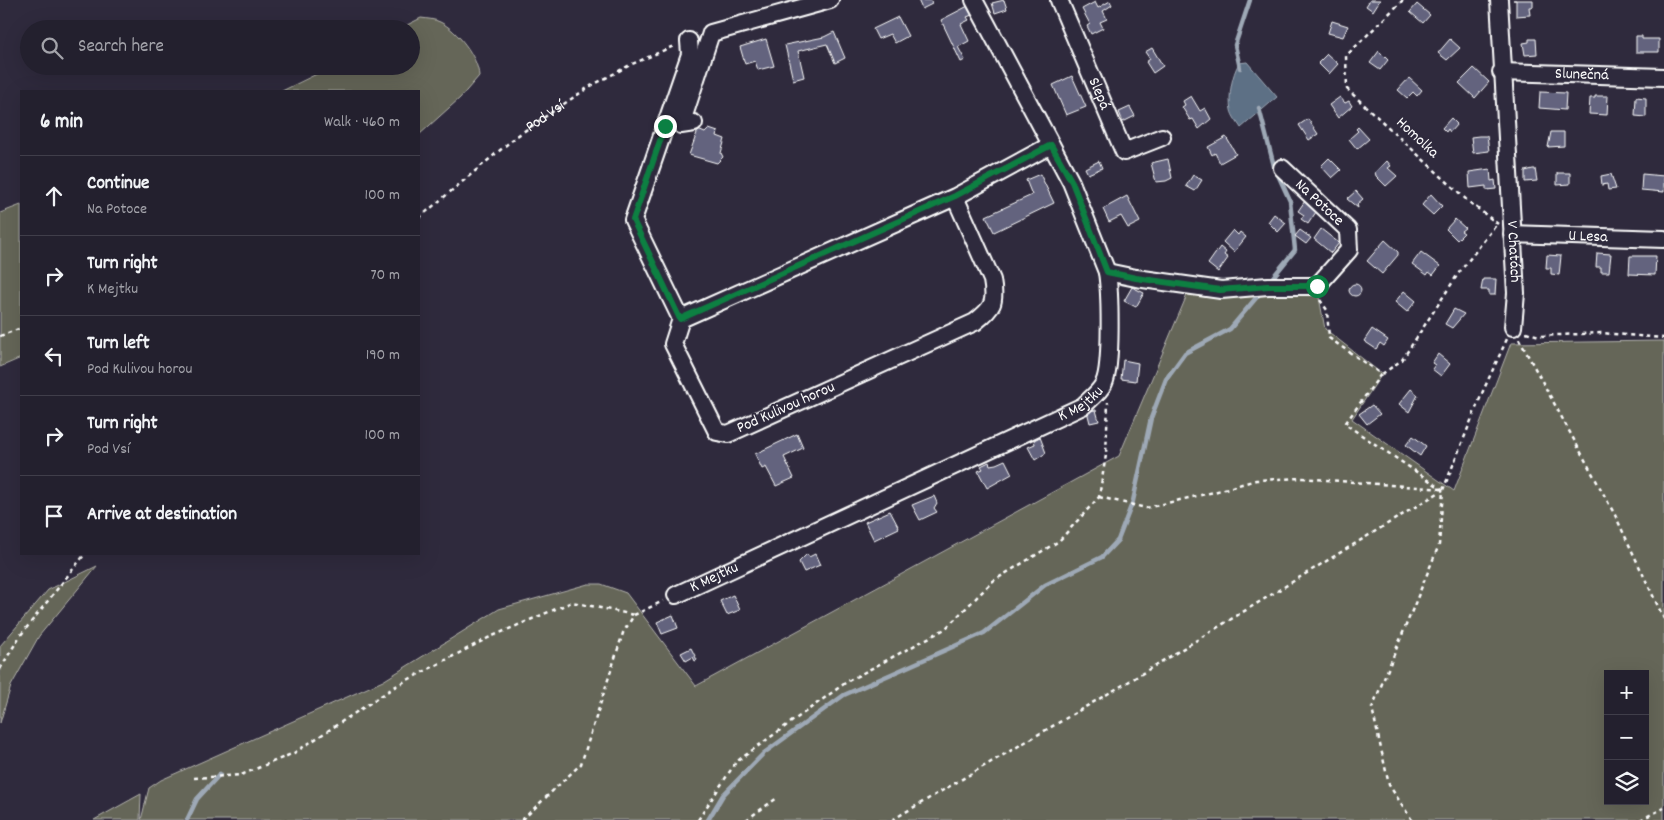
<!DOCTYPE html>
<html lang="en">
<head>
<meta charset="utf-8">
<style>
  body { margin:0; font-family:Dekko,sans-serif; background:#2b2836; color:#f1f3f6 }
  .controls { position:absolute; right:15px; bottom:15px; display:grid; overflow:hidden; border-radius:0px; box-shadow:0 5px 20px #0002 }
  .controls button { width:45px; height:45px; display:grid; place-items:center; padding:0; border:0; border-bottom:1px solid #403e4a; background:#23202e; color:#f1f3f6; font:25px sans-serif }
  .stop { position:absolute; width:15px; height:15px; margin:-11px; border:4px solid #0b8043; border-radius:50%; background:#fff }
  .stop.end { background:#0b8043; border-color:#fff; box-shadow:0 1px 5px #0008 }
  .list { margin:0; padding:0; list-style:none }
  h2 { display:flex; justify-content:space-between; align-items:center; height:65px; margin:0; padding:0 20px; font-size:21px }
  h2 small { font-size:16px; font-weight:400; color:#a3a3aa }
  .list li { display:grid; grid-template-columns:32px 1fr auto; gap:15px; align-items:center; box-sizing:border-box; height:80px; padding:0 20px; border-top:1px solid #403e4a }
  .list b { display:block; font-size:19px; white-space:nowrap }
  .list p { margin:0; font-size:16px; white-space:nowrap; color:#a3a3aa }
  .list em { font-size:16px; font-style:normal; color:#a3a3aa }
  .icon { flex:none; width:28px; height:28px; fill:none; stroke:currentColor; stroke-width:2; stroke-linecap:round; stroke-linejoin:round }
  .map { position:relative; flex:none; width:1664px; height:820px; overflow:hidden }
  .search { position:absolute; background:#23202e; box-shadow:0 5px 20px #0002; left:20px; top:20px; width:400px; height:55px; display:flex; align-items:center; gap:12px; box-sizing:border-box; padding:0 18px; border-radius:28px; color:#a3a3aa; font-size:19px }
  .panel { position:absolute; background:#23202e; box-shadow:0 5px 20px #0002; left:20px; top:90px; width:400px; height:465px; border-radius:0px }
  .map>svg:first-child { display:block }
</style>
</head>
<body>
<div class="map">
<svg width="1664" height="820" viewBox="0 0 1664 820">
  <rect width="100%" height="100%" fill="#2f2a3d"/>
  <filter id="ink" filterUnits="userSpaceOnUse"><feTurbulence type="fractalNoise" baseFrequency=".02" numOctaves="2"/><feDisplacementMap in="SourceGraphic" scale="10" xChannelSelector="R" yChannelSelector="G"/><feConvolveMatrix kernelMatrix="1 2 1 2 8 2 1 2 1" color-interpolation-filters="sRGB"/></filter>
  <g filter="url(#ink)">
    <g fill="#656658" stroke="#b2b2ac" fill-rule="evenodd">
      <path d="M421 18C428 19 434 19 440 22 457 30 478 57 479 76L460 98 419 135V91H282L333 66H411V29H399Z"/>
      <path d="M21 205V358L0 367V213Z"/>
      <path d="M1317 287 1325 329 1382 374 1352 419 1454 491 1511 343 1664 341V820H141L149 788 161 780 383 681 499 609 588 584H601L626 593 696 686 1119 456 1190 288ZM1608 674H1645V801H1608Z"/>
      <path d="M97 566 39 636 11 686 0 723V646L48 590Z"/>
      <path d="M141 794 140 820H94Z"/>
    </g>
    <path fill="#5d6f85" stroke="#9ea9b6" d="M1247 62 1277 97 1241 128C1238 123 1232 116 1231 110 1228 96 1232 75 1239 63Z"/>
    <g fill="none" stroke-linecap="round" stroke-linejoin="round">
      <g stroke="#9ea9b6" stroke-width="4.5">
        <path d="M1240 68 1235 45 1250 0"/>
        <path d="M1259 108 1274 166 1290 201 1295 250 1269 282"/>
        <path d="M187 820 197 799 220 774"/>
        <path d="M708 820 723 795 764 753 844 695 984 633 1045 585 1102 557 1118 540 1133 501 1151 418 1166 379 1185 353 1230 329 1261 292"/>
      </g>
    </g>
    <g fill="#63647e" stroke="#fff">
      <path d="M918 0H930L932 4 922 9Z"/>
      <path d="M1004 0 1007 9 995 13 992 3Z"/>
      <path d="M1370 0H1380L1373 11 1366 6Z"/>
      <path d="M1513 0H1533V7H1529L1530 15 1516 16V0Z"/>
      <path d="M1110 1 1112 5 1103 11 1107 19 1100 22 1103 28 1091 34 1087 26 1090 24 1082 9 1095 2 1098 8Z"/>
      <path d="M1417 4 1430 15 1423 23 1410 12Z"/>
      <path d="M968 6 972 15 967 17 969 20 961 24 969 41 958 47 965 60 961 62 941 20Z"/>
      <path d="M898 17 908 36 895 43 890 34 878 39 873 29Z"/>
      <path d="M1332 21 1348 26 1343 37 1328 33Z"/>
      <path d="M834 32 845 58 835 63 827 44 798 51 804 77 793 80 785 45 824 37Z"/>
      <path d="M1636 36H1642V39H1659V52H1636Z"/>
      <path d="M766 39 774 66 758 70 755 61 745 64 740 47Z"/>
      <path d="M1450 39 1460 48 1447 60 1438 53Z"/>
      <path d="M1529 39H1536L1537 54 1525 55 1523 43 1529 42Z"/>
      <path d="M1152 48 1163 66 1153 73 1146 62 1150 59 1145 52Z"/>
      <path d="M1379 51 1388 60 1380 70 1370 63Z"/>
      <path d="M1327 54 1338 64 1329 74 1318 63Z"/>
      <path d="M1474 68 1489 82 1475 98 1459 83Z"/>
      <path d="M1072 76 1086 107 1066 115 1053 85Z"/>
      <path d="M1409 78 1422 90 1417 96 1413 92 1407 98 1398 90Z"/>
      <path d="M1540 92 1566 93 1565 110 1539 108Z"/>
      <path d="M1191 96 1200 111 1205 108 1211 119 1199 129 1193 119 1190 120 1182 107 1185 105 1183 101Z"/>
      <path d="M1595 96H1608L1607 115 1589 114 1590 98H1595Z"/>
      <path d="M1340 97 1345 103 1349 101 1352 106 1338 118 1329 105Z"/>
      <path d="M1636 97 1646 98V117L1635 116Z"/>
      <path d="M1130 107 1135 116 1123 122 1119 112Z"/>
      <path d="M1451 118 1457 124 1450 132 1448 129 1446 132 1442 128Z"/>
      <path d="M1308 119 1318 134 1309 140 1299 125Z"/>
      <path d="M1358 127 1369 139 1357 149 1349 139 1358 131 1356 129Z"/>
      <path d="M709 129 718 132 717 136 725 139 721 153 723 157 717 163 689 155 698 130 705 133Z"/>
      <path d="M1551 132H1564V146L1548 147Z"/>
      <path d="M1479 136H1487L1489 151 1473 153 1471 137Z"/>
      <path d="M1226 137 1236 154 1220 163 1215 153 1212 155 1208 147Z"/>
      <path d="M1329 158 1341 170 1332 178 1321 166Z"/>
      <path d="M1168 159 1172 178 1166 181 1156 182 1151 163Z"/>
      <path d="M1099 161 1102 168 1088 174 1085 168Z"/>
      <path d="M1387 161 1391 166 1388 168 1397 176 1386 186 1376 176 1375 172Z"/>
      <path d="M1490 169 1491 181 1495 180 1496 189 1486 190V186L1470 188 1469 172Z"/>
      <path d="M1533 169H1535L1537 181 1525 182V171Z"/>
      <path d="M1557 173H1570V184L1557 185Z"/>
      <path d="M1040 174 1054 203 994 232 986 216 1032 195 1026 180Z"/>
      <path d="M1611 174 1616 189 1608 190 1607 184 1602 185 1601 176Z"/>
      <path d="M1642 174 1664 176V192L1641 190Z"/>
      <path d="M1193 175 1202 180 1195 191 1186 186Z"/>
      <path d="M1356 191 1363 199 1357 204 1358 208 1347 199Z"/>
      <path d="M1431 194 1442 206 1433 215 1422 205Z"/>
      <path d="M1127 196 1140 222 1128 228 1121 216 1109 222 1103 209Z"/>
      <path d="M1307 198 1318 209 1308 224 1301 219 1304 215 1298 211Z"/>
      <path d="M1274 214 1286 223 1278 232 1268 222Z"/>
      <path d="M1455 219 1465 228 1461 231 1464 233 1457 240 1446 229Z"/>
      <path d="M1321 229 1339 243 1331 253 1314 239Z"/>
      <path d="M1233 230 1238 235 1240 232 1246 237 1234 252 1223 242Z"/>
      <path d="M1300 230 1311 238 1306 244 1295 236Z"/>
      <path d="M1385 240 1398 252V255L1382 274 1367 261Z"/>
      <path d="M1220 247 1226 252 1224 255 1228 258 1218 272 1208 264Z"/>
      <path d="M1421 252 1440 266 1433 275 1429 272 1427 275 1412 264Z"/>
      <path d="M1597 253 1611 254 1609 272H1601V267H1596Z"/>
      <path d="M1547 255 1561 256 1559 275 1551 274V268H1546Z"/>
      <path d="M1630 256H1656L1655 275 1629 274Z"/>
      <path d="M1483 279H1496L1495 295H1489V290H1481Z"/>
      <circle cx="1355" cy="290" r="6"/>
      <path d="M1132 287 1144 293 1136 307 1124 301Z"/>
      <path d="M1404 291 1416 301 1407 312 1395 302Z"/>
      <path d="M1454 309 1464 314 1452 328 1445 324Z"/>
      <path d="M1372 329 1388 340 1384 346 1380 343 1376 349 1364 341Z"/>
      <path d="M1438 354 1450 364 1441 376 1432 369 1435 365 1432 363Z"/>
      <path d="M1123 360 1138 363 1136 381 1121 379Z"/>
      <path d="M1411 389 1418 395 1409 412 1399 404Z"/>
      <path d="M1372 405 1380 414 1367 424 1359 414Z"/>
      <path d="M1096 410 1099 421 1090 423 1087 411Z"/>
      <path d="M797 434 803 448 784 457 794 478 776 486 766 467 762 469 755 454Z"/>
      <path d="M1413 436 1426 446 1420 456 1406 445Z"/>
      <path d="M1040 437 1046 453 1035 460 1028 447 1035 444 1034 440Z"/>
      <path d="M1005 460 1012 474 987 488 978 471 983 469 981 466 989 462 990 465 996 464Z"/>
      <path d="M934 496 937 503 934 508 937 512 920 520 912 505Z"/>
      <path d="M890 511 899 528 874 540 865 522Z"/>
      <path d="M807 554 809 557 815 554 820 565 804 572 799 562Z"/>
      <path d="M733 595 740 610 727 615 720 601Z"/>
      <path d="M673 615 678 628 662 634 657 622Z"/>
      <path d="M691 648 697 660 695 661 693 657 686 661 681 653Z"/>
    </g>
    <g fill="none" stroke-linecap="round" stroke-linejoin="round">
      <defs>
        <g id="minor">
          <path id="s2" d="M1059 0 1124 152 1162 137"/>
          <path id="s3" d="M1499 0 1516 293 1513 327"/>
          <path id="s4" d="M1501 72 1664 77"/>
          <path d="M694 123 681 125 711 33 830 0"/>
          <path d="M955 197 992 280C996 303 993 308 975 322L728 434 717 432 673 344 681 319 955 197 1051 145"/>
          <path id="s5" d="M1512 234 1664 239"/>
          <path d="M1107 272 1136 278 1221 290 1268 286H1317L1349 250 1348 230 1282 168"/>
          <path d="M681 319 633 220 690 54 689 41"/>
          <path id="s6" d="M676 595 1083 406C1090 399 1099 393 1104 383 1112 366 1110 292 1107 272L1071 182 974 0"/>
        </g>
      </defs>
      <use href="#minor" stroke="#fff" stroke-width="20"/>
      <g stroke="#fff" stroke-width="2.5" stroke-dasharray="4 4" stroke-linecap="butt">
        <path d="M1403 0 1346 56 1347 89 1469 202 1498 224"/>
        <path id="s1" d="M419 218 517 136 558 108 589 87 630 65 676 45"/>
        <path d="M1320 300 1327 310 1329 338 1381 374 1345 424 1442 489"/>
        <path d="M1526 332 1539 336 1601 333 1664 338"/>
        <path d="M0 336 21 328"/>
        <path d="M1519 339 1615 515 1664 619"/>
        <path d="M1382 374 1402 360 1458 274 1496 225"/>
        <path d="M1099 497 1146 508 1214 492 1256 480 1302 478 1442 489"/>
        <path d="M0 669 20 636 85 554"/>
        <path d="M194 778 241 775 294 753 396 686 488 638 572 602 634 615"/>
        <path d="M522 820 581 764 623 633 634 615 663 601"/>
        <path d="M698 820 736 762 848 681 945 629 993 581 1059 541 1099 497 1106 455 1108 402"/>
        <path d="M746 820 777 798"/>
        <path d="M892 820 1128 682 1443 490"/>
        <path d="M1412 820 1389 785 1372 708 1439 545 1443 490 1483 391 1507 339"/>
        <path d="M1640 820 1664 808"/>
      </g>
      <use href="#minor" stroke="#2f2a3d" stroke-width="16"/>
    </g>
  </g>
  <g fill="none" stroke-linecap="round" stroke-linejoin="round" filter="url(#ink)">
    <path stroke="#0b8043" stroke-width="6" d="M665 126 633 220 680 319 955 196 1051 145 1072 182 1107 272 1136 278 1220 290 1268 286H1317"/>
  </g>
  <g text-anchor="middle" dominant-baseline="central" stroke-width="4" stroke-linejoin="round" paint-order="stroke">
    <g font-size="16" fill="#fff" stroke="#2f2a3d">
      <text stroke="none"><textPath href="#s4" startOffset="81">Slunečná</textPath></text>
      <text stroke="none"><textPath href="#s2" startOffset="102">Slepá</textPath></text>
      <text stroke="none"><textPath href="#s1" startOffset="162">Pod Vsí</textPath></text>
      <text transform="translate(1417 138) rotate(43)">Homolka</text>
      <text transform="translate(1319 203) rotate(43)">Na Potoce</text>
      <text stroke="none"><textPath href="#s5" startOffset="76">U Lesa</textPath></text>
      <text stroke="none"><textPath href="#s3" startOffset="252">V Chatách</textPath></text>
      <text stroke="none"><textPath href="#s6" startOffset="448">K Mejtku</textPath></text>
      <text transform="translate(786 408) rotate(-24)">Pod Kulivou horou</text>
      <text stroke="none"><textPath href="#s6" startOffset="42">K Mejtku</textPath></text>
    </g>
  </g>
</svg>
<div class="controls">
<button>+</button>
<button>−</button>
<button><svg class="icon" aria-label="layers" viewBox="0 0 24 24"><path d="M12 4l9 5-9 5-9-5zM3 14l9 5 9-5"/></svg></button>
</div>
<div class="stop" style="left:1317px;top:286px"></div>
<div class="stop end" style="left:665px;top:126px"></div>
<div class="search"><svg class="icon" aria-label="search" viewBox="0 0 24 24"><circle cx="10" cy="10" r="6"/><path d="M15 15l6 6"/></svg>Search here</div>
<section class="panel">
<h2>6 min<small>Walk · 460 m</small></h2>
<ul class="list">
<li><svg class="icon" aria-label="ahead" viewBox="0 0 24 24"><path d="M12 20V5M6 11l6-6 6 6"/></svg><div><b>Continue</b><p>Na Potoce</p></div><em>100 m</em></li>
<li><svg class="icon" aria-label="right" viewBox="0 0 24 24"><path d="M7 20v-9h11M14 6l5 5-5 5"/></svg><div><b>Turn right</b><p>K Mejtku</p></div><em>70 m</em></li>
<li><svg class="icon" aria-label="left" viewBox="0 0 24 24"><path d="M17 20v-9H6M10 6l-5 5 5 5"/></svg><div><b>Turn left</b><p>Pod Kulivou horou</p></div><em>190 m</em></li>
<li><svg class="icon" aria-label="right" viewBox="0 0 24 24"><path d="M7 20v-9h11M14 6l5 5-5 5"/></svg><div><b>Turn right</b><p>Pod Vsí</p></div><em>100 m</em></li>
<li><svg class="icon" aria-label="arrive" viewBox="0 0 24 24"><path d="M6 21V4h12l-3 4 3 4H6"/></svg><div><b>Arrive at destination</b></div></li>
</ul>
</section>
</div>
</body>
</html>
